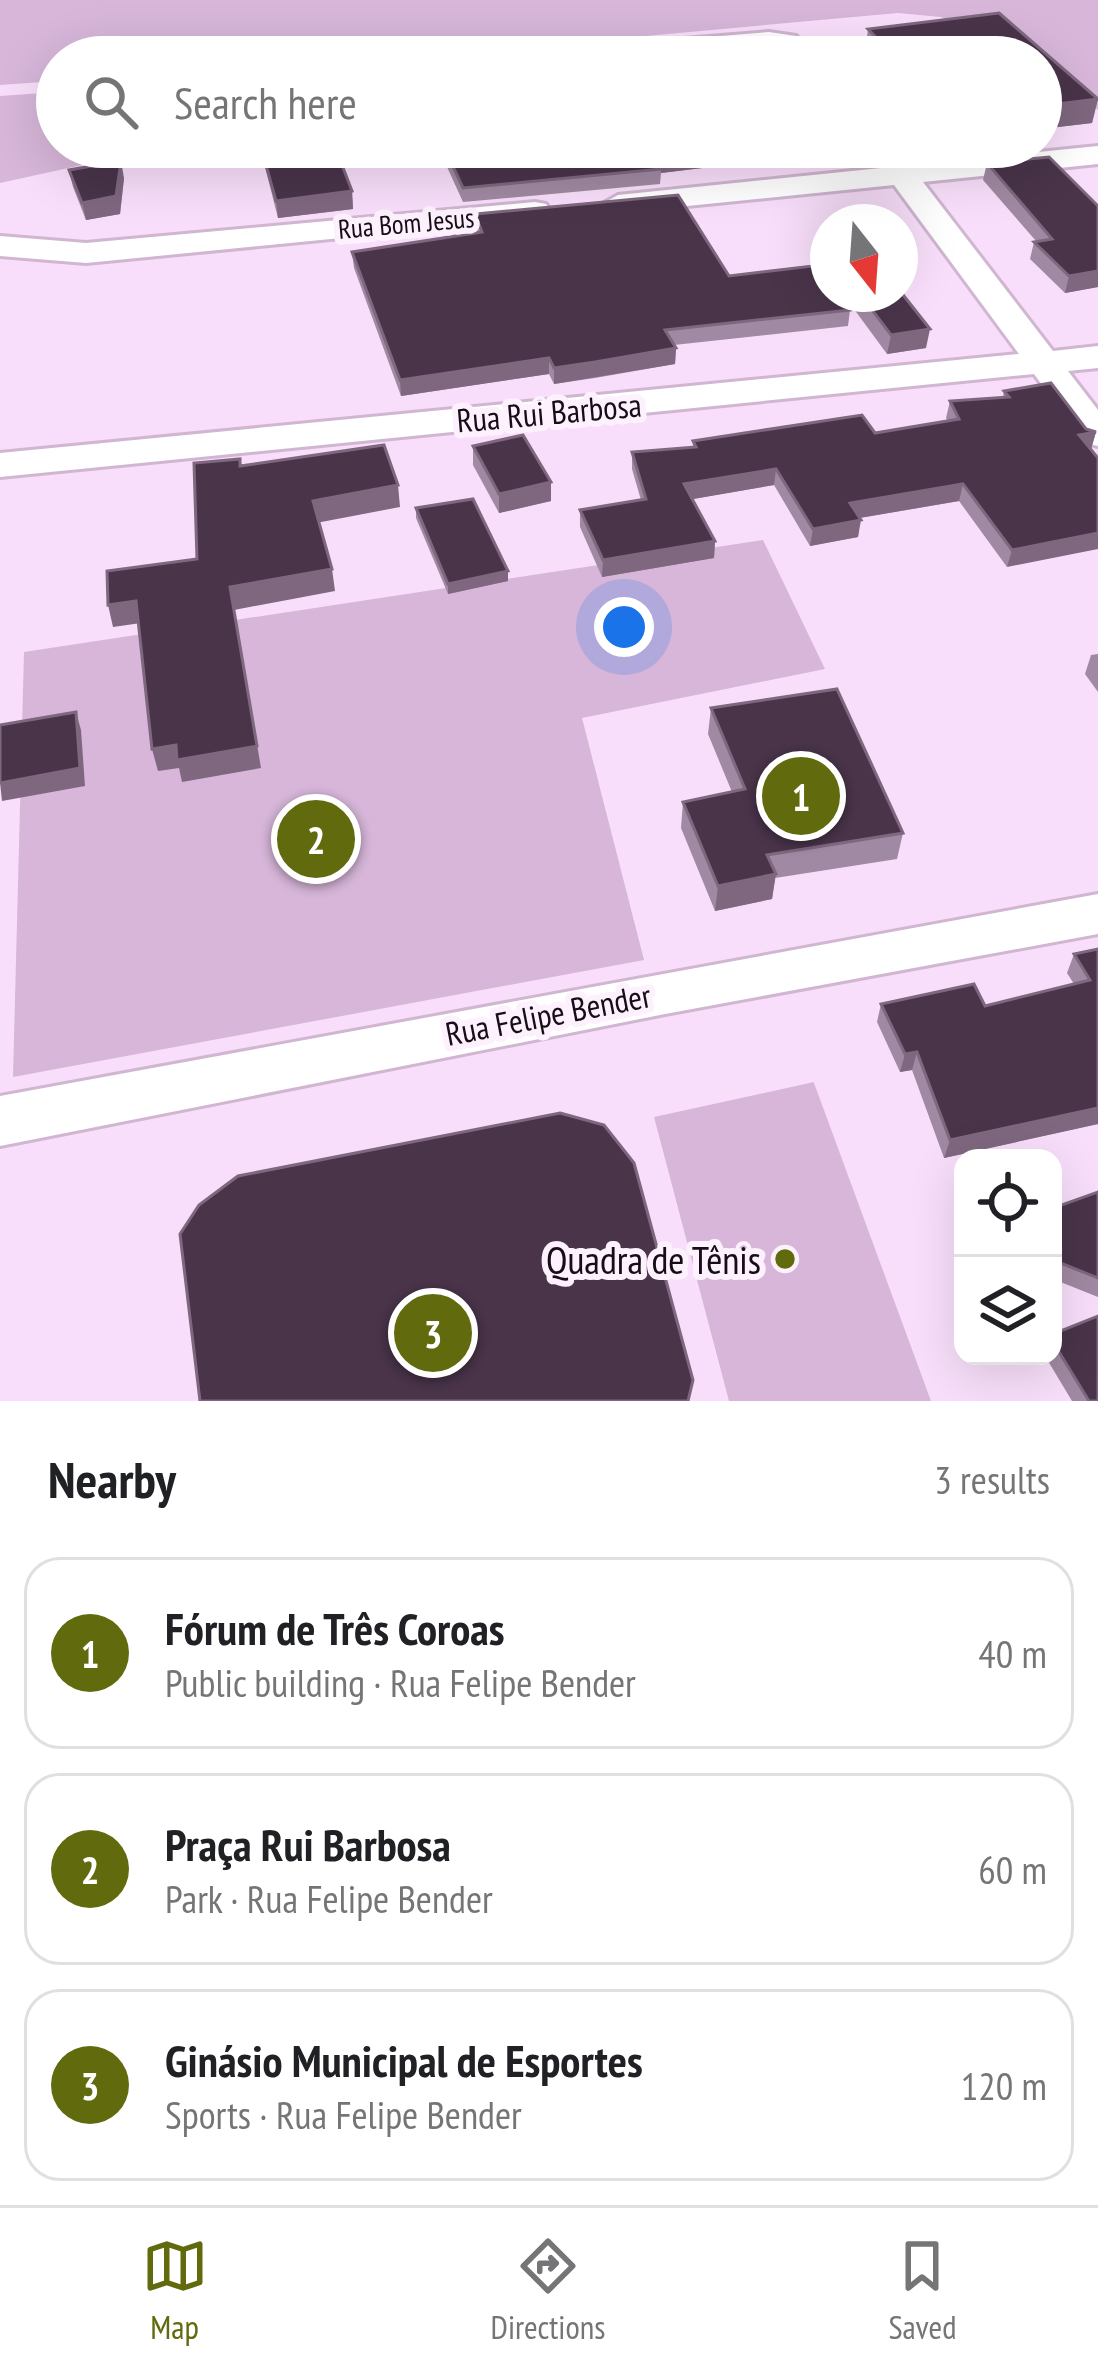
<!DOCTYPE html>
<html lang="en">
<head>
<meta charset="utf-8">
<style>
  body { margin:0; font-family:"PT Sans Narrow",sans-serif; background:#f2f2f2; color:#202124 }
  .controls { position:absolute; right:36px; bottom:36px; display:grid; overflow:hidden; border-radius:24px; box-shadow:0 12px 48px #0002 }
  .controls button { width:108px; height:108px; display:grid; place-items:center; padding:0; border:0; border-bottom:3px solid #e0e0e0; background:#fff; color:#202124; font:60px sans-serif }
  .compass { position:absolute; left:810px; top:204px; width:108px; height:108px; border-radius:50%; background:#fff; box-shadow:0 12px 48px #0002; rotate:163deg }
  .you { position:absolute; left:624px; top:627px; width:42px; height:42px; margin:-30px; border:9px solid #fff; border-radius:50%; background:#1a73e8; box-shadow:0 0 0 18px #1a73e833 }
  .badge { display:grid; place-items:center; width:78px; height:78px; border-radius:50%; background:#616a0d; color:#fff; font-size:39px; font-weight:700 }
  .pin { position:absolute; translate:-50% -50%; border:6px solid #fff; box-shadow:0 3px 12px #0006 }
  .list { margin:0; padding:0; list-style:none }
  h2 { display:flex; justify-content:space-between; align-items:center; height:156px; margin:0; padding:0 48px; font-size:51px }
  h2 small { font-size:39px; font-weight:400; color:#757577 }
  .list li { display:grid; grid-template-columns:78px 1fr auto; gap:36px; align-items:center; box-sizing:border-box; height:192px; margin:0 24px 24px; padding:0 24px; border:3px solid #e0e0e0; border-radius:36px }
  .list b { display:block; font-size:45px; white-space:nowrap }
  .list p { margin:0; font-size:39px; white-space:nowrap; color:#757577 }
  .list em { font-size:39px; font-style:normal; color:#757577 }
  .icon { flex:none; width:66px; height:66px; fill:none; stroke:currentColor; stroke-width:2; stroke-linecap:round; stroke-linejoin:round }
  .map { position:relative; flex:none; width:1098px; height:1401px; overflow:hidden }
  .search { position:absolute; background:#fff; box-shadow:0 12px 48px #0002; left:36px; right:36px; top:36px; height:132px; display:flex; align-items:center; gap:30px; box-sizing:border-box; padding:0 42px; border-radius:66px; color:#757577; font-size:45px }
  .sheet { height:804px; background:#fff }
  nav { display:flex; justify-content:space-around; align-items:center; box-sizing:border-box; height:168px; border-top:3px solid #e0e0e0; background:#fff; font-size:33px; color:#757577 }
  nav a { display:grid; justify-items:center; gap:6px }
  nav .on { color:#616a0d }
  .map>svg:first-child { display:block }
</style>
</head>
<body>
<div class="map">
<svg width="1098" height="1401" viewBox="0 0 1098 1401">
  <rect width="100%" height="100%" fill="#f8defa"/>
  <g fill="#d7b6d9">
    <path d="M0 0H1098V110L1041 57 941 17 898 13 413 57H57V81L0 85Z"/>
    <path d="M57 92V147H164L0 183V96Z"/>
    <path d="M763 540 825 669 582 718 644 960 13 1077 24 652Z"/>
    <path d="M814 1082V1083L931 1401H729L654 1117Z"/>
  </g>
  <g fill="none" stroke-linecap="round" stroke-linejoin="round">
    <defs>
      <g id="street">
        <path d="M769 32 796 36 819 57H789L769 48 660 57H546L560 49Z"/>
        <path d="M1098 146V164L923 182 1053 351 1098 346V368L1068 371 1098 410V446L1085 443 1034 374 0 477V453L1019 354 894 185 618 213 602 204 618 195 881 168 866 147H896L910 165Z"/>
        <path d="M535 202 546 204 551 211 546 218 86 263 0 256V236L86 243Z"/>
        <path d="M1098 894V934L665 1014 0 1146V1096Z"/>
      </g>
    </defs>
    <use href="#street" stroke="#d0b6d1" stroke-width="6"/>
    <use href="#street" fill="#fff" fill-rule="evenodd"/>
  </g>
  <g fill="#a089a2">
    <path d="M999 13 1098 98 1092 123 1041 129V57H869L865 52 868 29Z"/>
    <path d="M260 147H335L352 191 353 209 278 218Z"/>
    <path d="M438 147H698L702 168 661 173 660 184 463 202Z"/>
    <path d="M953 147H1022L1021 149 960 155Z"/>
    <path d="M987 163 1098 206V287L1065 293 1030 259 1034 242 1036 241 983 180Z"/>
    <path d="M69 170 124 178 120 214 86 220 73 187Z"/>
    <path d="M475 214 729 276 850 310 848 326 674 345 676 348 675 364 595 378 554 384 549 374 401 396 354 268 352 252 477 233Z"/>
    <path d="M853 294H900L926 348 887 354 851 305Z"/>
    <path d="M1004 391 1096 432 1091 449 1007 567 959 501 860 518 858 537 810 546 774 485 692 499 715 541 714 558 602 577 580 527V510L641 500 632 469V452L693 447V441L875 433 948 421 946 418 950 401 1003 397Z"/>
    <path d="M473 446 551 482V501L499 513 473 465Z"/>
    <path d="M416 508 508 571V581L448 594 416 518Z"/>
    <path d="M1098 654V692L1085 674 1091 655Z"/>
    <path d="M711 708 903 833 897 859 775 878 772 899 715 911 681 828 683 802 732 792 708 734Z"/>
    <path d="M1098 949V1124L944 1158 912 1070 900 1072 877 1022 881 1004 985 1006 1074 984 1067 973 1074 954Z"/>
    <path d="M1098 1192V1297L1053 1279V1208Z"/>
    <path d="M1053 1334 1098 1401H1072L1045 1356H1053Z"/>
  </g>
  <g fill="#7e677f">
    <path d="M1098 99 1092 123 1041 129V106Z"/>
    <path d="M703 154 702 168 661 173V169L655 160Z"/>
    <path d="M121 161 124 178 120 214 86 220 82 203Z"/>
    <path d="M352 191 353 209 278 218 276 201Z"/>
    <path d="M1098 271V287L1065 293 1069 276Z"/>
    <path d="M930 329 926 348 887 354 891 335Z"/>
    <path d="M676 348 675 364 554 384V368Z"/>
    <path d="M549 358V374L401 396 400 380Z"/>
    <path d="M1096 432 1091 449 1079 435Z"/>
    <path d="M776 469 774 485 682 501 684 484Z"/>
    <path d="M551 482V501L499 513V494Z"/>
    <path d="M963 484 959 501 847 520 850 503Z"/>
    <path d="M398 485 400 507 316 523 313 501Z"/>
    <path d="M861 520 858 537 810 546 813 529Z"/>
    <path d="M1098 533V549L1007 567 1012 550Z"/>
    <path d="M715 541 714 558 602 577 603 560Z"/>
    <path d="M332 569 335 591 234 610 261 768 182 782 179 768 158 771 152 749 176 745 230 587Z"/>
    <path d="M508 571V581L448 594V584Z"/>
    <path d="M136 601 141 623 113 627 108 605Z"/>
    <path d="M76 712 81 730 85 786 2 801 0 782Z"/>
    <path d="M776 874 772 899 715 911 718 886Z"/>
    <path d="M917 1052 912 1070 900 1072 905 1054Z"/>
    <path d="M1098 1108V1124L944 1158 950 1140Z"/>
  </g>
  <g fill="#49344a" stroke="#7e677f" stroke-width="3">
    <path d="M999 13 1098 99 1041 106V57H895L868 29Z"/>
    <path d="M794 48 802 57H643L650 56Z"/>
    <path d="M261 147H335L352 191 276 201Z"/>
    <path d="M444 147H698L703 154 655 160 661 169 463 188Z"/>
    <path d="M1049 157 1098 206V271L1069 276 1034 242 1052 239 987 163Z"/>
    <path d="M121 161 116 196 82 203 69 170Z"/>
    <path d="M678 195 729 276 821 265 828 275V294H840L850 310 665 330 676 348 595 362 554 368 549 358 400 380 352 252 482 232 475 214Z"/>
    <path d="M900 291 930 329 891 335 860 294H900Z"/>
    <path d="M1051 383 1086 429 1096 432 1079 435 1098 458V533L1012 550 963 484 850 503 861 520 813 529 776 469 684 484 715 541 603 560 580 510 646 499 632 452 696 447 693 441 862 415 875 433 959 419 950 401 1009 397 1004 391Z"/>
    <path d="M523 435 551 482 499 494 473 446Z"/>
    <path d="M384 445 398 485 313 501 332 569 230 587 257 746 177 760 176 745 152 749 136 601 108 605 107 571 197 559 194 463 240 459V466Z"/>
    <path d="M473 499 508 571 448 584 416 508Z"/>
    <path d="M837 689 903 833 767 855 776 874 718 886 683 802 745 789 711 708Z"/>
    <path d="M76 712 80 768 0 783V725Z"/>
    <path d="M1098 949V1108L950 1140 917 1052 905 1054 881 1004 974 984 985 1006 1090 980 1074 954Z"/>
    <path d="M560 1113 604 1125 634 1163 693 1380 688 1401H200L180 1234 199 1205 238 1176Z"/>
    <path d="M1098 1192V1278L1053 1260V1208Z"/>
    <path d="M1098 1316V1401H1089L1053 1342V1334Z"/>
  </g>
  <circle fill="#616a0d" stroke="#fcf1fd" stroke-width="4.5" cx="785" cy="1259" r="12"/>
  <g text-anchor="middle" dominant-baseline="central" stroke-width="12" stroke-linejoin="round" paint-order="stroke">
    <g font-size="27" fill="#160d16" stroke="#fcf1fd">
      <text transform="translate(406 223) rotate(-5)">Rua Bom Jesus</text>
    </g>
    <g font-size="33" fill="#160d16" stroke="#fcf1fd">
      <text transform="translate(549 412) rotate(-5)">Rua Rui Barbosa</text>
      <text transform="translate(548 1014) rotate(-11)">Rua Felipe Bender</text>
    </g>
    <g font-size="39" fill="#160d16" stroke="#fcf1fd" text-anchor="end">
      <text x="761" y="1259">Quadra de Tênis</text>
    </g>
  </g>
</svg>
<div class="controls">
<button><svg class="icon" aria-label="locate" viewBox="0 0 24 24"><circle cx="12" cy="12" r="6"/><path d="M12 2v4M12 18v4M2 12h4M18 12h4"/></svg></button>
<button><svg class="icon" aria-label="layers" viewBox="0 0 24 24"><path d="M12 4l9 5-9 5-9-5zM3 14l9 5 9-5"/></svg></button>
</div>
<svg class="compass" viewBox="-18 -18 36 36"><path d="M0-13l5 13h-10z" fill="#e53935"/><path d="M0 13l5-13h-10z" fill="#757577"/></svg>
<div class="you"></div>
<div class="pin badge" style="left:801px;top:796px">1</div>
<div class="pin badge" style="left:316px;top:839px">2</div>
<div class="pin badge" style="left:433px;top:1333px">3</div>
<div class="search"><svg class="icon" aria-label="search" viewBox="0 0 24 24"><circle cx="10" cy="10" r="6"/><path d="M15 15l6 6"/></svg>Search here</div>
</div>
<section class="sheet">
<h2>Nearby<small>3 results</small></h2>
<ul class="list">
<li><span class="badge">1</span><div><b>Fórum de Três Coroas</b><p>Public building · Rua Felipe Bender</p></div><em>40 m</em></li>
<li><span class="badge">2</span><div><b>Praça Rui Barbosa</b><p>Park · Rua Felipe Bender</p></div><em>60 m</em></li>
<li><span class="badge">3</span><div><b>Ginásio Municipal de Esportes</b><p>Sports · Rua Felipe Bender</p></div><em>120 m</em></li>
</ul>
</section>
<nav>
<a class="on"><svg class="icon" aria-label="map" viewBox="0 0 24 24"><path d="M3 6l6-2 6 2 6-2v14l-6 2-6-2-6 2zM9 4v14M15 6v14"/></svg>Map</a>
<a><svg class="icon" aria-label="directions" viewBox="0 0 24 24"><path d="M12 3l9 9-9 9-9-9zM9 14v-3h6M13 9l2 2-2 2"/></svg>Directions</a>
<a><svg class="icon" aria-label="saved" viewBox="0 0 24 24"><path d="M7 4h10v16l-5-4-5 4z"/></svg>Saved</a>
</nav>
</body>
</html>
